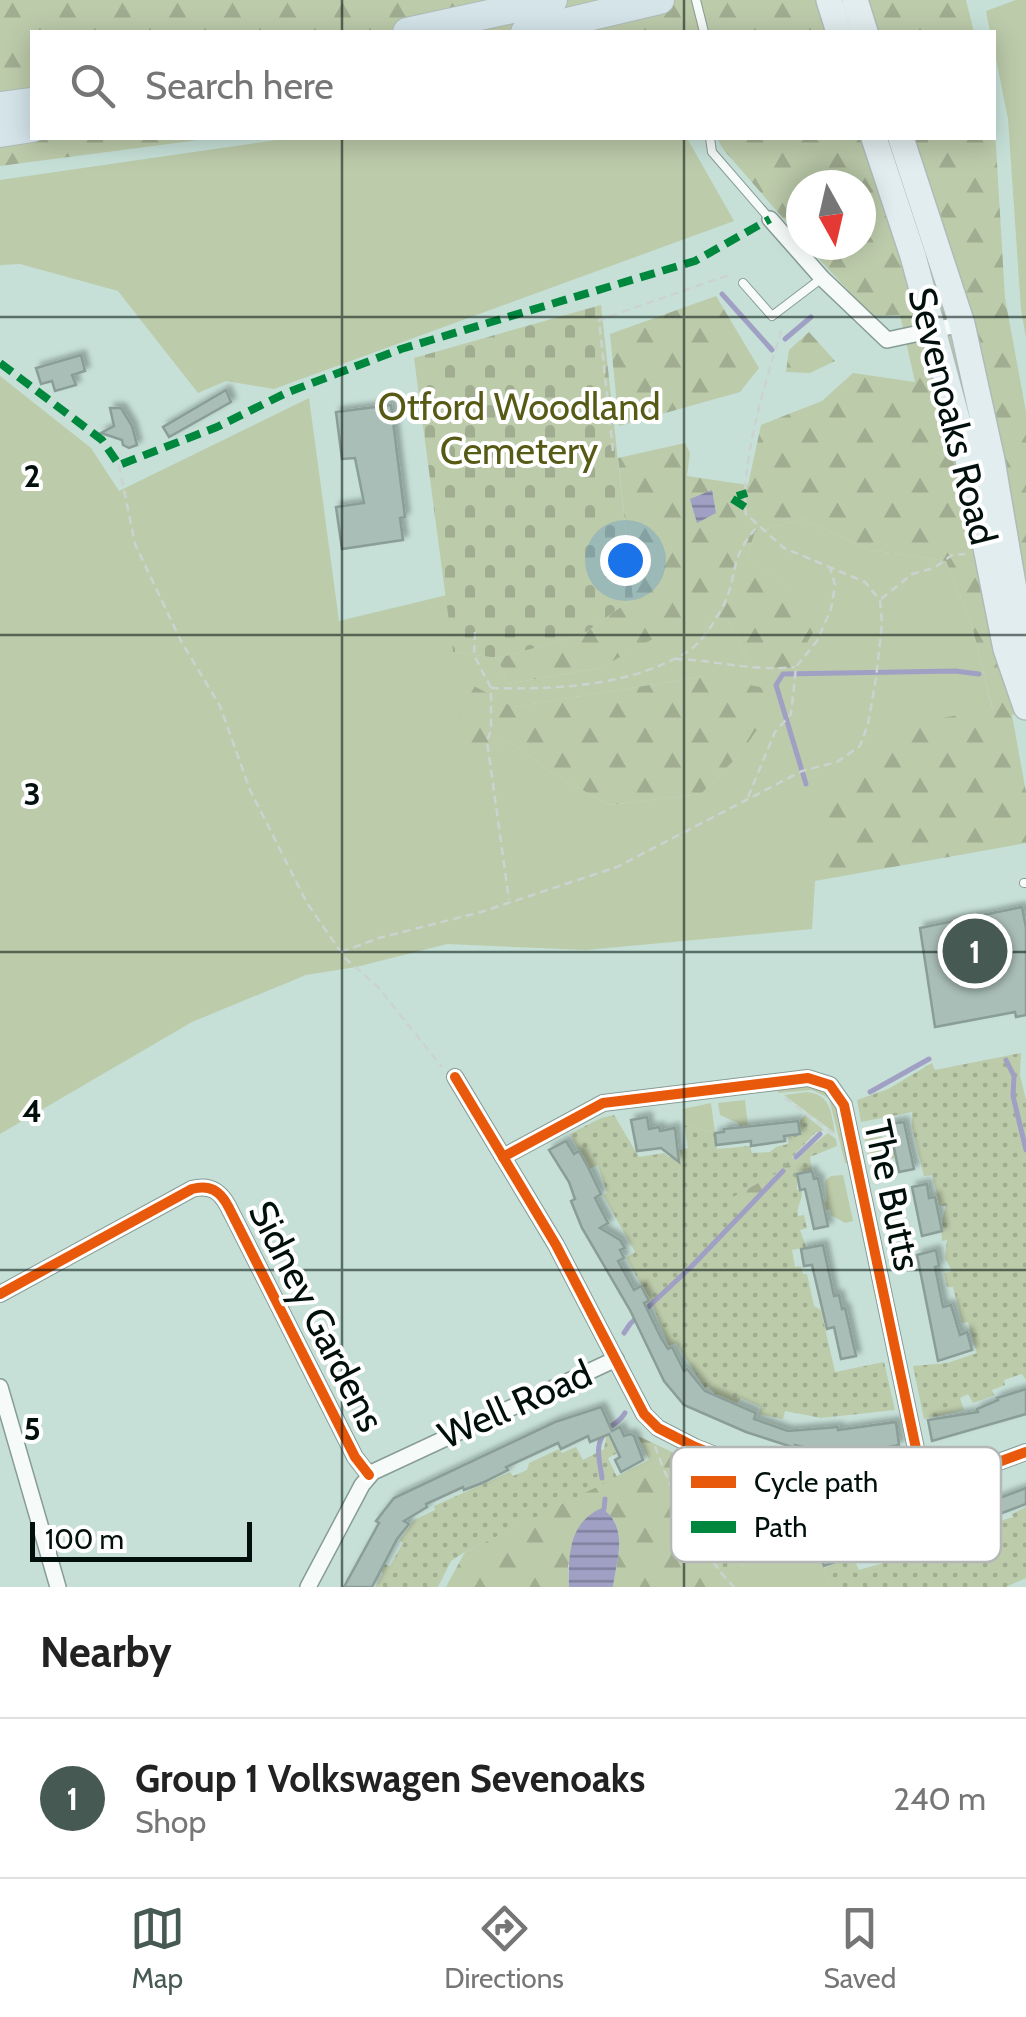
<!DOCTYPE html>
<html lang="en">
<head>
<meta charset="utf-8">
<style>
  body { margin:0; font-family:Cabin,sans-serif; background:#f2f2f2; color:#222 }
  .compass { position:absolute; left:786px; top:170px; width:90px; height:90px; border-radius:50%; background:#fff; box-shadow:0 5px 25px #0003; rotate:172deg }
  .scale { position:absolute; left:30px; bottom:25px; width:222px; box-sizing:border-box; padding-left:10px; border:5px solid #01100c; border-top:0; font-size:28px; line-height:35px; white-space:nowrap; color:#01100c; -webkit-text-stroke:8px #fff; paint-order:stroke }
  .you { position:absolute; left:625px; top:560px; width:35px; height:35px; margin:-25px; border:8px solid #fff; border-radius:50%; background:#1a73e8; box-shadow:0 0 0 15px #1a73e833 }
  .badge { display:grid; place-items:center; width:65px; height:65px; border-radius:50%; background:#465953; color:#fff; font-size:32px; font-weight:700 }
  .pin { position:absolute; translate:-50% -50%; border:5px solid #fff; box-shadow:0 2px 10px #0006 }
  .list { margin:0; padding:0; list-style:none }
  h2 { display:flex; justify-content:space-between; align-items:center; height:130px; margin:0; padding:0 40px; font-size:42px }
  h2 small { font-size:32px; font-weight:400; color:#767676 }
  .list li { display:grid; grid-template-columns:65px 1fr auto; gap:30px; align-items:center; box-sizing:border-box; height:160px; padding:0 40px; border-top:2px solid #e0e0e0 }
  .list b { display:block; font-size:38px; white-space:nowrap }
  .list p { margin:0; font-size:32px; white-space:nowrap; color:#767676 }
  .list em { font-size:32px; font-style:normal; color:#767676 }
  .icon { flex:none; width:55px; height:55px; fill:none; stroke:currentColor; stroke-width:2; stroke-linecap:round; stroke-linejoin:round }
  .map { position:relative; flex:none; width:1026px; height:1587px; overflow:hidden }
  .search { position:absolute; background:#fff; box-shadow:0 5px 25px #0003; left:30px; right:30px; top:30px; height:110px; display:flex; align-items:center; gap:25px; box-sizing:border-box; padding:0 35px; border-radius:0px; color:#767676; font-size:38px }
  .sheet { height:290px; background:#fff }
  nav { display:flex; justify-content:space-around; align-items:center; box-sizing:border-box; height:140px; border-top:2px solid #e0e0e0; background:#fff; font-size:28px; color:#767676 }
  nav a { display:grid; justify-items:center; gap:5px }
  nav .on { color:#465953 }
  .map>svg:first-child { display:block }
</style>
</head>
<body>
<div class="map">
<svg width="1026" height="1587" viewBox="0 0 1026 1587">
  <defs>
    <pattern id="forest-firs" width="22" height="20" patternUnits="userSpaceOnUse" patternTransform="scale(2.5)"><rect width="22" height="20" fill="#bccbaa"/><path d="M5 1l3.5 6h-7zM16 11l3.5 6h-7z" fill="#a0ad91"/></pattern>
    <pattern id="cemetery-stones" width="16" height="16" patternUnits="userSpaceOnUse" patternTransform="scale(2.5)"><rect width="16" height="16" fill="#bccbaa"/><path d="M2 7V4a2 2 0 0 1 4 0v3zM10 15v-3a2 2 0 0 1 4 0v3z" fill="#a0ad91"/></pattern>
    <pattern id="garden-dots" width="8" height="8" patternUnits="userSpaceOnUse" patternTransform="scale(2.5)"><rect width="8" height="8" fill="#bccbaa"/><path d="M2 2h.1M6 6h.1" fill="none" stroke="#a0ad91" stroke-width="1.8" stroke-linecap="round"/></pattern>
    <pattern id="water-rules" width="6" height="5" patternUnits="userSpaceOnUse" patternTransform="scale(2.5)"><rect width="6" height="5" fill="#a0a0c4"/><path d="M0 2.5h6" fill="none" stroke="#80819e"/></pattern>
    <filter id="shadow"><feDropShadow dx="4.5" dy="-4.5" stdDeviation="2.5" flood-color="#0004"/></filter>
  </defs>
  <rect width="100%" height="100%" fill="#c6e0d8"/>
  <g fill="#bccbaa" fill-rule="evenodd">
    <path d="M1016 0H1026V338L1021 309 1008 119 994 49V32H990L986 11Z"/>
    <path d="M291 138H687L734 221 274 389 226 381 198 393 118 291 20 264 0 265V180Z"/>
    <path d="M0 376 91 448 119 491 309 398 339 621 447 595 453 652 498 658 507 684 600 668 699 612 728 620 748 660 823 614 747 556 755 532 802 519 870 550 946 561 972 626 993 711 939 718 815 881 812 929 586 950 447 944 356 967 306 975 192 1022 0 1134ZM705 676 740 754 701 794 609 805 551 772 509 741 460 762 513 707Z"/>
    <path d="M809 1085 826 1090 837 1107 848 1163H845L829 1098 812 1090 778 1093V1089Z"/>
    <path d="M807 1092C831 1095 831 1112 835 1133L784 1095Z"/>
    <path d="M745 1100 748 1126 740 1127 738 1123 720 1115 718 1103Z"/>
    <path d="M711 1103 715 1133 684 1125 683 1109Z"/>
    <path d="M863 1129 874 1130 887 1142 892 1141 896 1158 890 1159 892 1168 884 1176 873 1178Z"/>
    <path d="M843 1175 853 1221 845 1223 831 1215 830 1209 825 1210 823 1202 827 1201 825 1181 831 1176Z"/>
    <path d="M718 1472 775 1492 801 1496 830 1587H724L719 1567H743L714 1481Z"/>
  </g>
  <g fill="url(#forest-firs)">
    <path d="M0 0H966L974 32H32V138H214L0 166Z"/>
    <path d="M994 113 1005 298 1026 412V711L1012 715 1026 792V843L815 881 825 813 863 759 939 718 993 710 972 626 946 561 870 550 802 519 755 532 747 556 824 614 790 671 748 660 728 620 700 613 600 668 507 684 498 658 582 635 633 598 618 458 685 443 690 453 687 476 748 485 761 425 822 401 853 373 915 382 900 315 872 316 806 245H861V185H801V239L723 149 717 138H994Z"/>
    <path d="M716 296 759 368 740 392 619 426 610 334Z"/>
    <path d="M809 332 835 361 810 373 786 372 789 350Z"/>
    <path d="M705 676 760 687 775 704 740 754 701 794 609 805 551 772 509 741 460 763 461 679 513 707Z"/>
    <path d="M700 1143 755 1184 777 1173 792 1157 797 1161 736 1221Z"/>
    <path d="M638 1436 687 1459 676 1487 719 1567 724 1587H613C617 1558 629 1527 602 1508L568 1565 569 1587H446L465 1552 649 1460Z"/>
  </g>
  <path fill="url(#cemetery-stones)" d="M601 305 633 598 582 635 498 658 453 652 414 358Z"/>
  <g fill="url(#garden-dots)">
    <path d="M1021 1053 1020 1075 1026 1100V1380L1022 1374 1004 1380 1005 1385 992 1390 994 1395 973 1403 968 1394 960 1398 964 1410 924 1419 913 1366 947 1363 977 1353 968 1322 962 1323 953 1287H947L944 1273 952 1271 945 1258 947 1240 942 1241C941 1230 942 1217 946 1206H940L932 1175 924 1176 912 1127V1112L861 1122 857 1100 888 1089 932 1063 935 1070Z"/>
    <path d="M614 1115 639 1157 664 1153 669 1157 677 1156 680 1150 688 1148 684 1125 715 1133 717 1149 750 1146 752 1153 770 1152 776 1147 788 1144 789 1136 799 1134 798 1123 805 1115 824 1130 815 1133 777 1173 733 1197 743 1215 810 1147 828 1133 836 1139 837 1146 810 1157 812 1171 797 1174V1190H802C803 1200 796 1206 798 1216L804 1215 807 1228 800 1230 806 1247 792 1250 795 1267 801 1266 803 1274H807L814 1306 821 1310 835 1372 884 1362 895 1410 821 1418 785 1411 783 1419 759 1414 761 1407 741 1398 736 1404 715 1394 708 1386 705 1388 676 1343 669 1346 652 1303 626 1258 635 1252 603 1195 607 1193 598 1165 589 1169 570 1134 601 1118Z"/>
    <path d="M607 1434 617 1453 608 1458 617 1477 465 1552 451 1561 438 1587H375L383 1574 381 1570 384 1564 390 1566 403 1543 400 1540 414 1520 435 1510 434 1506 510 1472 513 1476 527 1470 529 1463 559 1449 562 1453 576 1447 583 1460 604 1449Z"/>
    <path d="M1026 1507V1578L1006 1587H830L824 1568 853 1557 859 1570 911 1555 909 1547 947 1538 953 1549 984 1538 981 1527 1013 1517 1012 1514Z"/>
    <path d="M724 1513 743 1568 719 1567 695 1522Z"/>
  </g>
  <g fill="url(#water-rules)">
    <path d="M712 490 716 513 697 523 690 499Z"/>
    <path d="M602 1508C629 1528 617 1557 613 1587H569C568 1555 569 1522 602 1508Z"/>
  </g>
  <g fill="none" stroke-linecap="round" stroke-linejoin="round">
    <g stroke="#a0a0c4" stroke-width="5">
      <path d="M722 294 772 350"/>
      <path d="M785 339 811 317"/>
      <path d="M806 784 776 685 783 674 955 671 979 674"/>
      <path d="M1006 1060 1014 1076 1013 1096 1026 1150"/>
      <path d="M870 1092 929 1059"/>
      <path d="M796 1157 820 1134"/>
      <path d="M624 1333 630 1324 691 1267 783 1171"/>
      <path d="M602 1478C600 1460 593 1445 607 1430 613 1423 619 1423 625 1413"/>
      <path d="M604 1509 605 1499"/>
    </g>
  </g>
  <g fill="#aabeb8" stroke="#8a9d97" stroke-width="2.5" filter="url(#shadow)">
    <path d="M81 355 85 371 72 375 76 385 55 391 52 381 41 384 36 368Z"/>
    <path d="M226 390 231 402 169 437 163 427Z"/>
    <path d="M391 405 405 517 400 518 403 540 342 549 336 507 364 503 355 458 342 459 336 412Z"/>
    <path d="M110 408H121L132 426 137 445 129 448 123 445 122 440 101 433 114 426Z"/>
    <path d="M1022 907 1026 928V1015L1016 1017 1015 1012 935 1027 920 928Z"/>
    <path d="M647 1117 649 1129 659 1127 660 1131 675 1128 679 1162 661 1148 637 1151 631 1120Z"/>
    <path d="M798 1121 800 1134 784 1136 785 1141 751 1146V1141L716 1145 715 1133 724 1132V1129Z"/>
    <path d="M904 1122 914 1169 899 1172 889 1124Z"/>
    <path d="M566 1141 574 1154 579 1151 588 1167 601 1194 595 1198 608 1223 600 1228 620 1240 625 1248 620 1250 624 1258 618 1261 634 1290 641 1286 649 1301 644 1303 661 1338 668 1349 672 1347 684 1371 687 1369 705 1391 756 1413 754 1419 788 1431 838 1427V1430L896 1422 899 1445 866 1451 830 1453 795 1445V1448L746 1432 684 1405 664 1381 630 1310 582 1228 571 1201 575 1199 569 1182 549 1150Z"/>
    <path d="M812 1171 814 1179 818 1178 828 1226 814 1229 805 1189 800 1190 797 1174Z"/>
    <path d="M927 1184 929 1198 935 1197 942 1231 922 1236 912 1187Z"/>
    <path d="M823 1245 834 1296 839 1295 842 1309 845 1308 856 1356 841 1359 834 1327 827 1329 812 1265 804 1266 801 1249Z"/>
    <path d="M936 1250 939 1266 935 1267 943 1307 951 1305 960 1335 967 1332 972 1350 938 1361 917 1255Z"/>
    <path d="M1026 1389V1414L932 1441 928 1420 978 1412 977 1409 998 1400 997 1398Z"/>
    <path d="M601 1407 612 1431 620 1427 624 1436 630 1434 634 1436 643 1460 621 1472 615 1460 620 1457 609 1434 590 1442 588 1436 561 1449 558 1443 506 1467 508 1470 482 1483 464 1490 463 1487 426 1504 427 1507 404 1521 409 1524 397 1539 372 1587H344L379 1523 376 1521 394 1498 555 1422Z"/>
    <path d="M1026 1488V1504L981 1521 976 1507Z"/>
    <path d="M844 1529 849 1542 856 1539 857 1543 895 1534 898 1548 874 1556H868L867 1551 824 1566 819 1551 835 1546 831 1534Z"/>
  </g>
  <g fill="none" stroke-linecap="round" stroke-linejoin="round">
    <defs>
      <g id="service">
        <path d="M696 0 704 32"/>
        <path d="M710 138 712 152 770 219"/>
        <path d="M743 283 772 316 822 278"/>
        <path d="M1024 883H1026"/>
      </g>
      <g id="minor">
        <path d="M770 219 822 278 887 340 962 324"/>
        <path d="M455 1077 556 1245 644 1414 658 1428 695 1447 758 1472 802 1483 858 1485 947 1481 1026 1452"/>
        <path d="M503 1157 603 1103 808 1078 830 1085 844 1105 923 1482"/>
        <path d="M0 1294 192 1189C210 1184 220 1191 228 1206L355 1457 369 1475"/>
        <path d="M0 1387 58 1587"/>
        <path d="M308 1587 362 1485 373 1472 616 1359"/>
      </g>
      <g id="primary">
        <path d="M829 0 839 32"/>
        <path d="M855 0 865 32"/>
        <path d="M874 138 913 256 970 467 1006 649 1026 707"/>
        <path d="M901 138 962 324 992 460 1021 631 1023 672"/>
      </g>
      <g id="motorway">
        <path d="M407 32 553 0"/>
        <path d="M525 32 660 0"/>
        <path d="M0 106 32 102"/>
        <path d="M0 133 32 128"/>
      </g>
    </defs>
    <use href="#service" stroke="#879c95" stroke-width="10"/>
    <use href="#minor" stroke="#879c95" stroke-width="18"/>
    <use href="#primary" stroke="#aebbb7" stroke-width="28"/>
    <use href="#motorway" stroke="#aebbb7" stroke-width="30"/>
    <g stroke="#cbd3d0" stroke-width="2.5" stroke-dasharray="8 5" stroke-linecap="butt">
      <path d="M613 451 599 320 726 276 732 278"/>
      <path d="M119 465 135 544 181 641 220 706 250 790 307 903 345 958 378 987 442 1067"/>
      <path d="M881 599 912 574 934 568 952 555 965 554"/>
      <path d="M475 632 474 655 491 688V730L487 741 509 900"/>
      <path d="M675 659C718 660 751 672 795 667"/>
      <path d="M491 688C554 690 631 686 687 652 703 642 715 621 724 604 739 572 728 560 757 527"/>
      <path d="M748 797 775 732 791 714 796 667 817 641 831 609 835 585 830 568"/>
      <path d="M341 952 379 938 481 912 617 867 802 771 837 762 860 746 868 724 876 678 882 624 880 600 865 582 784 548 746 514C740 465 765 381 781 333L777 326"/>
      <path d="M785 1098 835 1135"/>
      <path d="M655 1446C671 1491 700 1553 734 1587"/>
    </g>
    <use href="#service" stroke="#f6faf9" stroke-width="8"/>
    <use href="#minor" stroke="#f6faf9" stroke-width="15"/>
    <use href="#primary" stroke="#e2edef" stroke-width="25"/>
    <use href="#motorway" stroke="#d4e4e9" stroke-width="28"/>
    <g stroke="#00873e" stroke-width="8" stroke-dasharray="15 8" stroke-linecap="butt">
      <path d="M0 363 102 440 119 465 217 427 286 393 401 349 695 261 770 219"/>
      <path d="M745 507 731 498 747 493"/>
    </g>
    <defs>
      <g id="cycleway">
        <path d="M455 1077 556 1245 644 1414 658 1428 695 1447 758 1472 802 1483 858 1485 947 1481 1026 1452"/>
        <path d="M503 1157 603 1103 808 1078 830 1085 844 1105 923 1482"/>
        <path d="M0 1294 192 1189C210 1184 220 1191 228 1206L355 1457 369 1475"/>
      </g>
    </defs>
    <use href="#cycleway" stroke="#fff" stroke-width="16"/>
    <use href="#cycleway" stroke="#e8590c" stroke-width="10"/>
  </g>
  <path fill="none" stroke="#01100c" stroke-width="2.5" stroke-opacity="0.55" d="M342 0V32M684 0V32M342 138V1587M684 138V1587M0 317H1026M0 635H1026M0 952H1026M0 1270H1026"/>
  <g text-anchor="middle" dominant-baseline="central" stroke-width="8" stroke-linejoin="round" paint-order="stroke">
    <g font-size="38" fill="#565a15" stroke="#fff">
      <text x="519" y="406">Otford Woodland<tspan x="519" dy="44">Cemetery</tspan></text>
    </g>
    <g font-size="38" fill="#01100c" stroke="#fff">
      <text transform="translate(953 416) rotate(76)">Sevenoaks Road</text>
      <text transform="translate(893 1195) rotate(78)">The Butts</text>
      <text transform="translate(317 1316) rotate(63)">Sidney Gardens</text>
      <text transform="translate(515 1404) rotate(-24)">Well Road</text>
    </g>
  </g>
  <rect x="671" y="1447" width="330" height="115" rx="15" fill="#fff" stroke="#b3b7b6" stroke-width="2.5"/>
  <rect x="691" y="1476" width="45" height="12" fill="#e8590c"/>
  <rect x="691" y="1521" width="45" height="12" fill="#00873e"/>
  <g font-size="28" fill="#01100c">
    <text x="754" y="1492">Cycle path</text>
    <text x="754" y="1537">Path</text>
  </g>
  <g font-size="32" text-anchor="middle" font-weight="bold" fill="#01100c" stroke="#fff" stroke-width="8" stroke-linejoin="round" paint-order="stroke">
    <text x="32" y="487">2</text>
    <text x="32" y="805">3</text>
    <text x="32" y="1122">4</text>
    <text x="32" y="1440">5</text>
  </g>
</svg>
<svg class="compass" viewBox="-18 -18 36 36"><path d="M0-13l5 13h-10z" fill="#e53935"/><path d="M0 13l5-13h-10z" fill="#767676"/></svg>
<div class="scale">100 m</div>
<div class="you"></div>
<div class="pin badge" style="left:975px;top:951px">1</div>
<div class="search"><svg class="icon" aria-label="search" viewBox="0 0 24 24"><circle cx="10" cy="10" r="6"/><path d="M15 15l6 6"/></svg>Search here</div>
</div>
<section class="sheet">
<h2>Nearby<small></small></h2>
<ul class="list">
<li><span class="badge">1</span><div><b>Group 1 Volkswagen Sevenoaks</b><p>Shop</p></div><em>240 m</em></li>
</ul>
</section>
<nav>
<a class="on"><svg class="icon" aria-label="map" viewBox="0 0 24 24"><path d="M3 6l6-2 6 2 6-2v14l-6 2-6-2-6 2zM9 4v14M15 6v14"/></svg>Map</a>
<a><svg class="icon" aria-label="directions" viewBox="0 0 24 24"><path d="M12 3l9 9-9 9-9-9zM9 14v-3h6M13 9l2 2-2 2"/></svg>Directions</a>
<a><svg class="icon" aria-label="saved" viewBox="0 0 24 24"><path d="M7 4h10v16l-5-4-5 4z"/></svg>Saved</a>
</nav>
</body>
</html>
